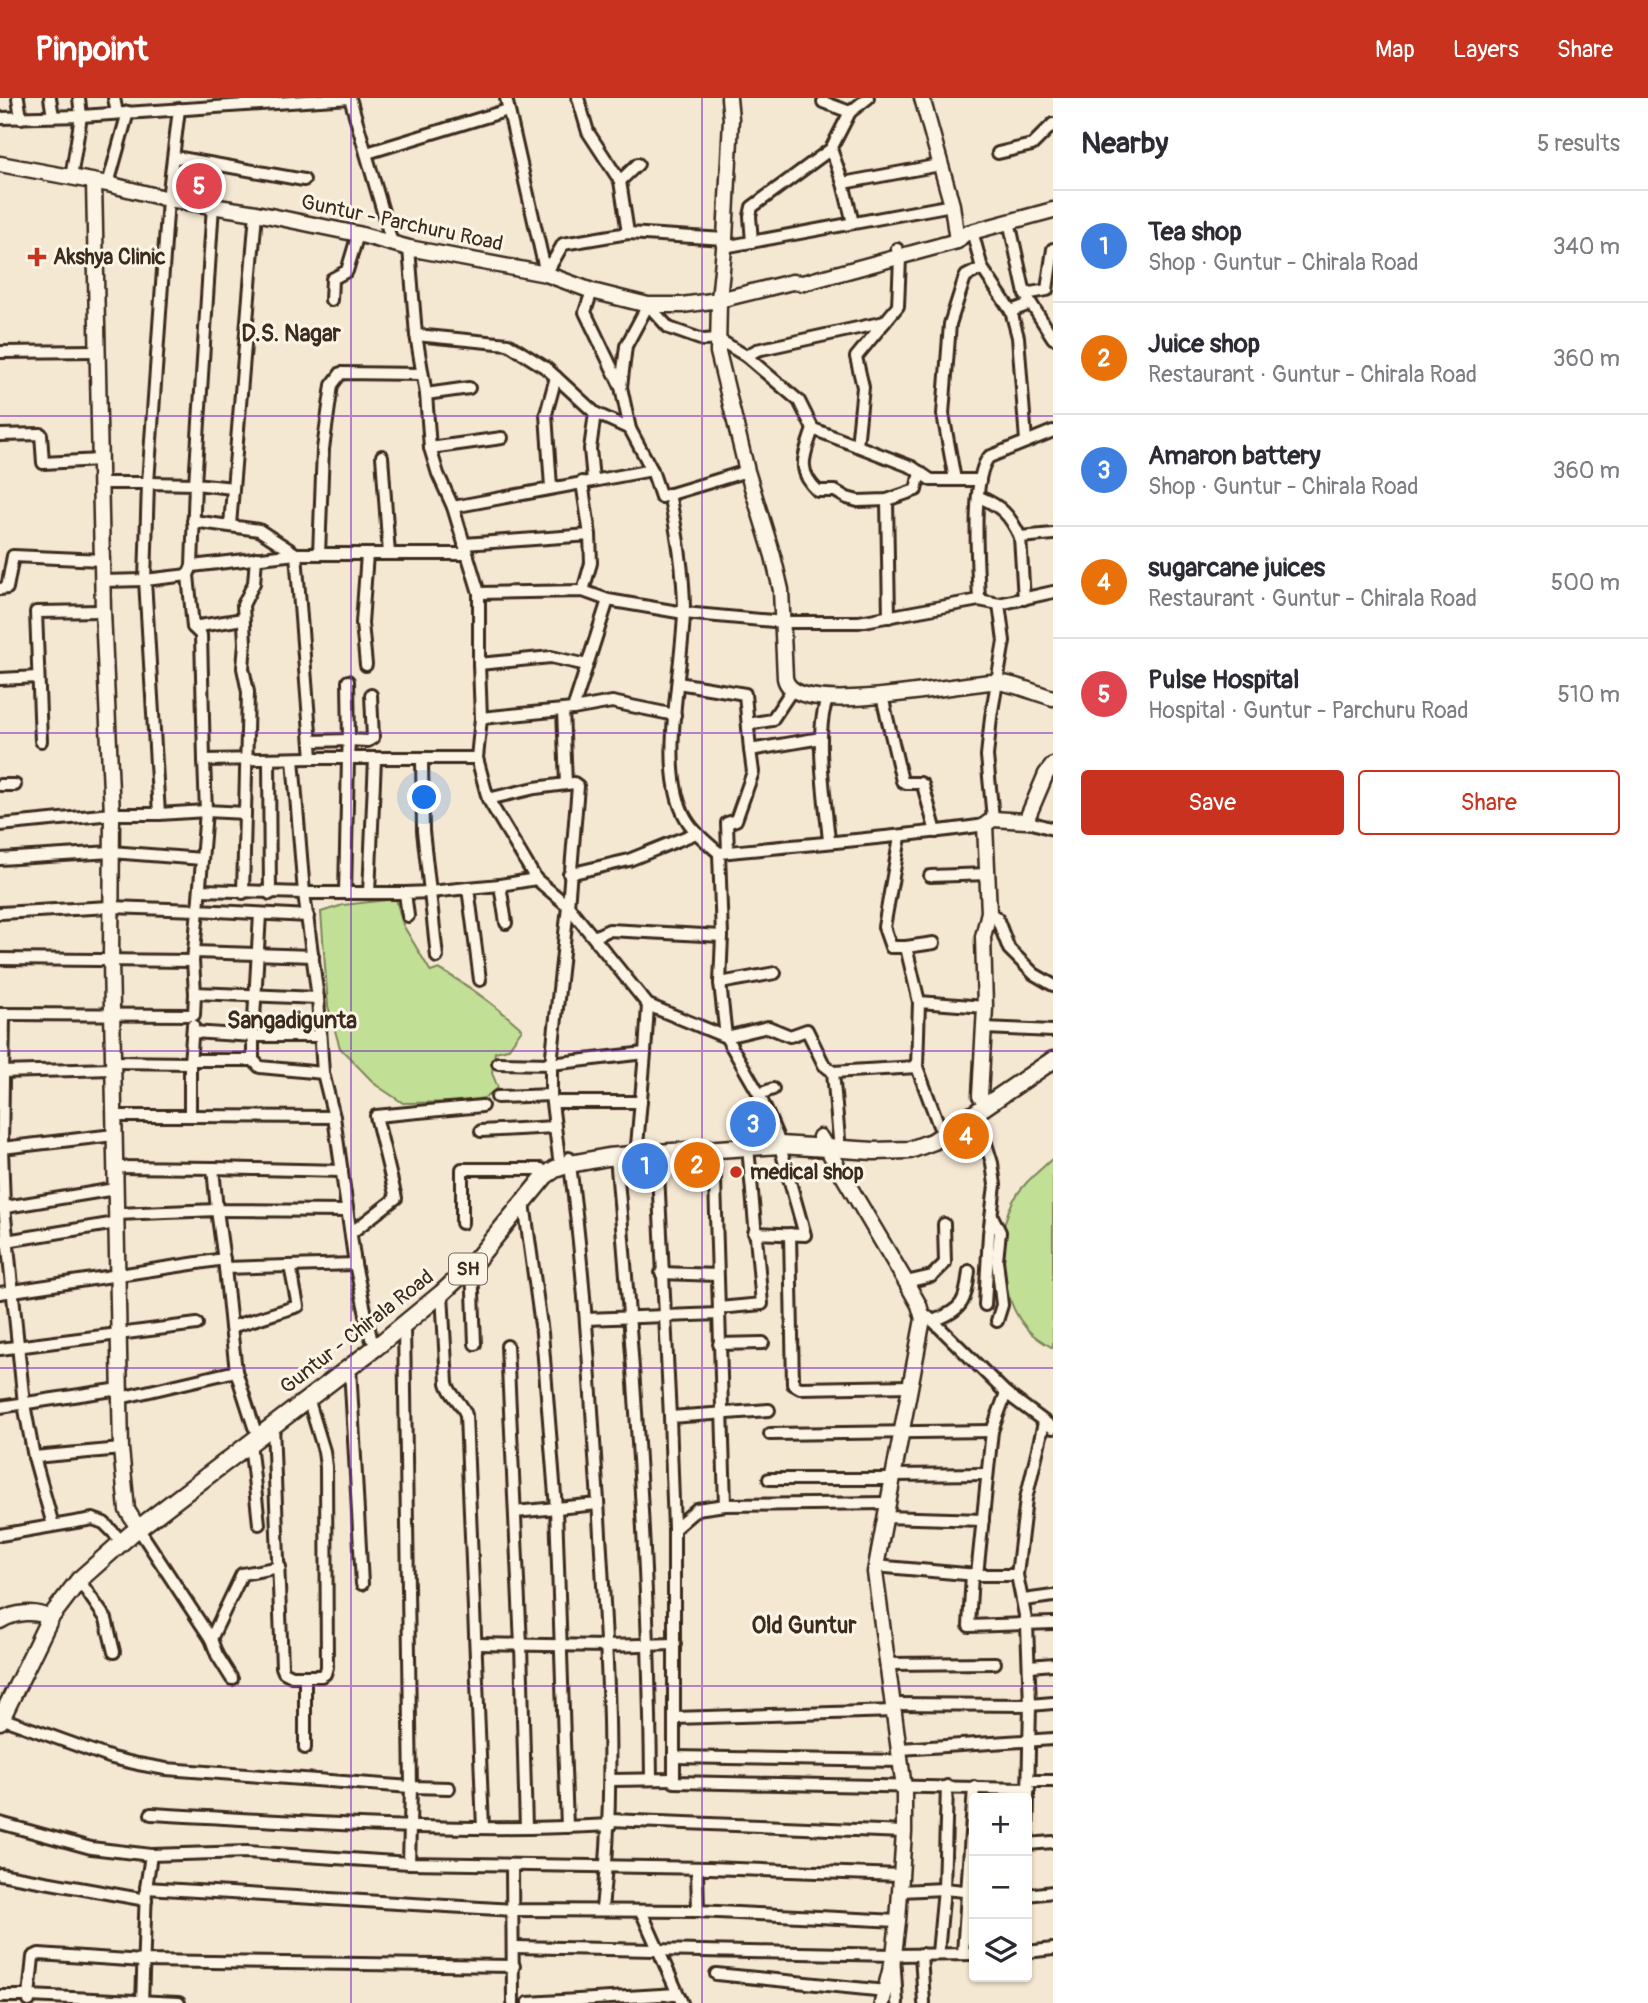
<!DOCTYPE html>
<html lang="en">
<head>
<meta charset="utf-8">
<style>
  body { margin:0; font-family:Pangolin,sans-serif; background:#f7f7f7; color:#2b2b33 }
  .controls { position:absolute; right:21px; bottom:21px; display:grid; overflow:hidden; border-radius:7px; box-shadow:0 2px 5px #0004 }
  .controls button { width:63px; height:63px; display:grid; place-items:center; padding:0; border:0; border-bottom:2px solid #e1e1e2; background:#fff; color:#2b2b33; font:35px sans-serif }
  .you { position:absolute; left:425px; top:700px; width:24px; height:24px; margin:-18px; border:5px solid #fff; border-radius:50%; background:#1a73e8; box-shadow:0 0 0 10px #1a73e833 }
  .badge { display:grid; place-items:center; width:46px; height:46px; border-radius:50%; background:#c8321e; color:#fff; font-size:23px; font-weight:700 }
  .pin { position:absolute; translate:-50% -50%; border:4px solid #fff; box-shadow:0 2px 7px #0006 }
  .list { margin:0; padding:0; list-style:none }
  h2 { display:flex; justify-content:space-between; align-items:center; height:91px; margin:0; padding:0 28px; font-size:30px }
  h2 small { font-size:23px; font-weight:400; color:#7c7c81 }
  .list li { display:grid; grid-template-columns:46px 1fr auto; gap:21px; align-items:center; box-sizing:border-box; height:112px; padding:0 28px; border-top:2px solid #e1e1e2 }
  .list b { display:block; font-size:26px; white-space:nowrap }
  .list p { margin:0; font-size:23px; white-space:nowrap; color:#7c7c81 }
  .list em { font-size:23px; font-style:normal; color:#7c7c81 }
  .actions { display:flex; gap:14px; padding:21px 28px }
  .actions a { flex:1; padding:16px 0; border:2px solid #c8321e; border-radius:7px; text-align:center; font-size:24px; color:#c8321e }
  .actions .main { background:#c8321e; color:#fff }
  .icon { flex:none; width:38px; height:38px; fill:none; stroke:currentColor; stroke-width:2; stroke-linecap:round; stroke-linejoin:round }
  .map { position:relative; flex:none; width:1053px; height:1905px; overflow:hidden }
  header { display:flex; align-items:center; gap:42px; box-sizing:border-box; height:98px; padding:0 35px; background:#c8321e; color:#fff }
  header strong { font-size:33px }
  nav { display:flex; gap:38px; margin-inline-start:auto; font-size:24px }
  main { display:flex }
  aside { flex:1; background:#fff }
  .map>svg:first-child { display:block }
</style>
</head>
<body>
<header>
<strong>Pinpoint</strong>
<nav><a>Map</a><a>Layers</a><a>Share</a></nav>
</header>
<main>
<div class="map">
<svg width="1053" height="1905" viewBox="0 0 1053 1905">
  <rect width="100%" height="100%" fill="#f5e8d3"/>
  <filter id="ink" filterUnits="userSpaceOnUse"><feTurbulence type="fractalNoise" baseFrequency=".0143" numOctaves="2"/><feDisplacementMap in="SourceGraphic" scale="14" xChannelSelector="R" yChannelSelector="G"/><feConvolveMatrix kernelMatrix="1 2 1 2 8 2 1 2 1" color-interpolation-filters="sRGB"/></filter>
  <g filter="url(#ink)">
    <g fill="#c2df96" stroke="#7e845a" stroke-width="2">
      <path d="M396 801 403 827 431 874 439 871C470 888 496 908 522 931L508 951 495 954 492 975 498 990 484 1000 462 1004 403 1005 376 987 340 950 328 908 321 814 343 807Z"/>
      <path d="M1053 1060V1250C1044 1245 1034 1239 1027 1231 1000 1200 994 1139 1013 1103 1023 1085 1038 1074 1053 1060Z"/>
    </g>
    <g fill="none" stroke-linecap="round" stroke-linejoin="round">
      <defs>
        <g id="street">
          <path d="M18 0 21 20"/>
          <path d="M50 0 53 18"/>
          <path d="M114 0 117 15"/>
          <path d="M350 0 392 145"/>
          <path d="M506 0 546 176"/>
          <path d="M578 0 588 34 620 83 628 135"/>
          <path d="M823 4 850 14"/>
          <path d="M0 20 81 18 350 0"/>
          <path d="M831 51 843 85 940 67"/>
          <path d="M367 55 508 12"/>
          <path d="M998 55 1032 47 1053 26"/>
          <path d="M175 59 304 82"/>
          <path d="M71 80 81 18 79 0"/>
          <path d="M620 83 638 66"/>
          <path d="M843 85 853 125"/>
          <path d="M108 86 128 14"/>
          <path d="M213 107 195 386 233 390"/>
          <path d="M1009 123 1025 196 1053 240"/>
          <path d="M972 133 982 170 1011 213"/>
          <path d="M752 144 750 118 752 109 831 51 850 14 868 0"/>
          <path d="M724 149 952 107"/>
          <path d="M409 150 416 237 426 296 430 350 438 376 453 409 479 495V566L481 620 477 660 488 701 536 781 568 808 648 907 726 939 759 996 777 1038 805 1137 754 1135"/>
          <path d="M546 176 563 146 628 135 725 141"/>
          <path d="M592 193 585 214 621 289"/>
          <path d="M1025 196 1047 192 1053 151"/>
          <path d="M331 202 332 181 347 173 358 136"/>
          <path d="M885 224 757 252 746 258 799 303 813 331 912 369 931 382H980"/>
          <path d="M416 237 508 246 546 270 595 315 630 331"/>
          <path d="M0 254 97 253"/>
          <path d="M746 258 718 241 703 242 669 230 648 207 626 248 621 289 630 331 652 372 661 399 747 373"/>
          <path d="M426 296 469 290"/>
          <path d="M813 331C805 356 795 372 818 393H835L847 400 858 403 887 402 916 392 920 374"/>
          <path d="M0 337 41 336 43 365 100 362"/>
          <path d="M1026 343 1018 239 1011 213 1030 206"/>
          <path d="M857 348 863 289 856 259 898 208 900 160 897 151"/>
          <path d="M430 350 502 340"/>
          <path d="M382 358 389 456"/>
          <path d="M593 382 590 351 595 315"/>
          <path d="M955 382 943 316 950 226 964 182 966 178 982 170"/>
          <path d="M582 384 590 437"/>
          <path d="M100 385H148L168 101 179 11"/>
          <path d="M551 389 546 316 556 279"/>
          <path d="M669 396C677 435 684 473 684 513 683 571 659 663 683 715 691 732 705 743 719 755 808 746 896 740 985 727"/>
          <path d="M979 399C1001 408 1010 417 1020 439L1053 436"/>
          <path d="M887 402 889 519"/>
          <path d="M453 409 652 372"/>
          <path d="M193 423 259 432 296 456"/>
          <path d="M230 427 256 115"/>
          <path d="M1020 439 1024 501"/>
          <path d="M464 446 590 437 591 465 583 493"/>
          <path d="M319 456 323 351 332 287 341 275 422 276"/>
          <path d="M192 468 195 386 148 385 145 482 159 716 206 713 198 812 308 818"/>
          <path d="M102 483 145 482 188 477"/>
          <path d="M0 491 7 490 13 458 102 462"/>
          <path d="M479 495 583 493 608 502 684 515 784 524H859L979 502 999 506 1053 494"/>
          <path d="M979 502C978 472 970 379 989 359L1053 333"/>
          <path d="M193 529 243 521"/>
          <path d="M479 566 551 559 587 567"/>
          <path d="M366 567 362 525 367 456"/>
          <path d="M0 581 38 579"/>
          <path d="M348 583 349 642 368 643 373 640 371 597"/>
          <path d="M678 585 745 596 750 652 821 640"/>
          <path d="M882 598 902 683 906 685H920L923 687 936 734"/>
          <path d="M828 600C813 631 826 706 829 743"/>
          <path d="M573 611 608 502"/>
          <path d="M563 612 566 686"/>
          <path d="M481 620 573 611 612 604 675 617"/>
          <path d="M748 626 772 622 792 592"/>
          <path d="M41 643 36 514 103 513"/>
          <path d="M312 643 349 642 348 660H312L296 456H466"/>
          <path d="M269 661 270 796"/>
          <path d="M204 662 201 537 193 529 188 477 192 468 296 456"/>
          <path d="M0 687H15"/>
          <path d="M488 701 535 690 574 685 578 688 568 808 551 966V997L559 1060"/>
          <path d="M245 715 206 713 204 662 312 660"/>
          <path d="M993 721 987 658 991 619 1004 543 999 506"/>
          <path d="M1026 723 1053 731"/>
          <path d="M0 727 112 716H159"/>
          <path d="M900 739 884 829 891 849H906L919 904"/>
          <path d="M728 754 727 725 736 722 753 674 750 652"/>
          <path d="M719 755 722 838 720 885 726 939 768 929 790 938 807 932 824 967 833 974 917 969"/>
          <path d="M0 761 111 754 202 761"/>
          <path d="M569 776 629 762 696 735"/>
          <path d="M930 778 988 776"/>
          <path d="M200 792 304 795 293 661"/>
          <path d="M243 795 248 594 243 570 245 545 243 507 254 485 256 460"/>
          <path d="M345 795 348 660H477"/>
          <path d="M369 795 375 661"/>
          <path d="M989 814 997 820 1009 851 1034 876 1053 887"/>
          <path d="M0 815 110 809 198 812 193 863 0 861"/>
          <path d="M260 816 253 938H320"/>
          <path d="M408 818 405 795 430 794 423 733 422 660"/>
          <path d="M506 825 500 787 536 781"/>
          <path d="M594 839 609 832 722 838"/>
          <path d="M906 849 934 845"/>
          <path d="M194 854 313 858"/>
          <path d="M437 859 430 794 468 790"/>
          <path d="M193 863 195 895 318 900"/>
          <path d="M480 882 468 790 500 787"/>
          <path d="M720 885 775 875"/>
          <path d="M0 916 194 917 195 895"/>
          <path d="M4 916 2 1050 114 1037"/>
          <path d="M984 930 1053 933"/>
          <path d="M193 934 253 938V962L260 969 323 975"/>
          <path d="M190 962H253"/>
          <path d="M113 964 190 965 193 927"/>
          <path d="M498 965 551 966 645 955 648 907"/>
          <path d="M0 974 113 971"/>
          <path d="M833 974 839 1041"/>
          <path d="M759 996 773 991"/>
          <path d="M497 999 551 997"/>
          <path d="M552 1004H641"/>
          <path d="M976 1013 992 1065 995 1087 989 1136 985 1207"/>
          <path d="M114 1018H190V965"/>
          <path d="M190 1018 334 1019"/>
          <path d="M939 1028 917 969 919 904 985 909"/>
          <path d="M481 1033 555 1029"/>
          <path d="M637 1048 645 955"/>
          <path d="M0 1050H2L4 1109 24 1306 34 1359 53 1427"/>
          <path d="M714 1051 725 1407"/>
          <path d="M657 1055 670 1319 769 1312"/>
          <path d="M616 1058C634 1265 649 1473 651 1681"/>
          <path d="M569 1060C585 1174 590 1289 598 1403 606 1540 617 1674 602 1811"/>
          <path d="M115 1069 213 1070"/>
          <path d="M342 1073 213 1070 217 1112 347 1113"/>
          <path d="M524 1105 542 1235 556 1410 567 1729"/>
          <path d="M0 1110 115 1091"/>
          <path d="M116 1116 217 1112 225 1170 355 1166"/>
          <path d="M992 1118 1000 1134 997 1162 1002 1207 997 1223"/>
          <path d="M462 1125V1071H541"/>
          <path d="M351 1135 396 1100 376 1018 482 1008"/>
          <path d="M790 1136 793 1286 800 1290 911 1288"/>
          <path d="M0 1144 116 1125"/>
          <path d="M472 1167 475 1246"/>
          <path d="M225 1170 231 1229"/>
          <path d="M661 1175 717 1177"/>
          <path d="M906 1184 932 1178 945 1165 944 1126"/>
          <path d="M0 1195 224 1161"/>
          <path d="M442 1195 447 1285C450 1298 462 1304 466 1317L483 1730"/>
          <path d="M719 1210 762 1206 748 1049"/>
          <path d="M921 1213 933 1223 1006 1295 1053 1330"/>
          <path d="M586 1221 719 1216"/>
          <path d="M933 1223C964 1211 965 1204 969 1173"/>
          <path d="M404 1227 411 1689 409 1765"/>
          <path d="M371 1240 355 1166 334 1019 323 975 318 900 304 795H405"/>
          <path d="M719 1246 763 1245"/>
          <path d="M507 1248 521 1547 526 1730"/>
          <path d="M0 1251 197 1226"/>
          <path d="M350 1269 362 1486"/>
          <path d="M1006 1295 992 1333 977 1477H1017"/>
          <path d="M120 1300 236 1273"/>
          <path d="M0 1309 120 1291"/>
          <path d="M670 1319 674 1431"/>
          <path d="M1044 1325 1026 1401 1017 1477 1027 1527 1030 1607 1053 1605"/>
          <path d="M273 1326 282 1569 284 1574 292 1578H321L325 1576 327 1569 326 1369 324 1353 308 1300"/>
          <path d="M254 1329 236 1273 231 1229 298 1208 290 1168"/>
          <path d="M770 1336 992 1333"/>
          <path d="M250 1344 259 1426"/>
          <path d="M34 1359 121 1351"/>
          <path d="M892 1377 987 1376"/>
          <path d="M769 1381H891"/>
          <path d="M886 1405 725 1407 697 1411 674 1431V1684L1029 1691"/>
          <path d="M515 1414 598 1406"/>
          <path d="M884 1419 983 1422"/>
          <path d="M138 1430 211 1541 217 1557 232 1581"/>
          <path d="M0 1437 93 1421 104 1425 116 1437"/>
          <path d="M875 1468 977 1477"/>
          <path d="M972 1476 969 1528 1053 1525"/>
          <path d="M79 1482 106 1521 114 1554"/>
          <path d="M1024 1502 1053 1498"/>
          <path d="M211 1541 242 1476 280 1469"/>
          <path d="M477 1546 607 1548 675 1546"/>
          <path d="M887 1566 995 1565"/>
          <path d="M1030 1568 1053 1566"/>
          <path d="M893 1606 1030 1607 1027 1743"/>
          <path d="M1 1620 112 1660 138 1666 166 1671 411 1689 449 1690"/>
          <path d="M674 1620 894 1613"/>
          <path d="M305 1650V1578"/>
          <path d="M900 1651 1053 1641"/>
          <path d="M674 1659 901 1663"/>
          <path d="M611 1682 674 1681"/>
          <path d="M1029 1683H1053"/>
          <path d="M151 1716C304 1724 458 1736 610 1727"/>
          <path d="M610 1722 904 1734"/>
          <path d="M0 1725 91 1750 151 1757 247 1754 409 1765 709 1770 901 1777"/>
          <path d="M1027 1746 1053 1744"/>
          <path d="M512 1768 513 1905"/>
          <path d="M697 1771 698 1813"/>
          <path d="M0 1776 146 1802"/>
          <path d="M146 1790 514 1812 698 1813 898 1823"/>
          <path d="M900 1793 944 1791 974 1794"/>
          <path d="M1027 1797 1053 1794"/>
          <path d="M641 1813 682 1905"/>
          <path d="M514 1849 894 1857 897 1905"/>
          <path d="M1027 1854 1053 1851"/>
          <path d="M938 1855 944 1791 947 1688"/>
          <path d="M921 1856 924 1905"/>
          <path d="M963 1856 974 1689"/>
          <path d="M894 1857 974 1856"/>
          <path d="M716 1876 886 1893"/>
          <path d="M0 1898H29L33 1859 39 1856 143 1863 514 1868"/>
          <path d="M29 1903V1898L179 1905"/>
          <path d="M142 1905 146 1790 151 1757"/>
          <path d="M528 1905 677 1896"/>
        </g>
        <g id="secondary">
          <path d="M729 0 731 21 725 141 719 202 718 254 747 373 773 458 781 492 785 580C793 624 963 583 996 584 1014 585 1035 595 1053 600"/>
          <path d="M922 0 952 107 957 143"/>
          <path d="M0 66 108 86 168 101 256 115 358 136 409 150 546 176 592 193 648 207H682L719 202 792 184 803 185 957 143 964 136"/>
          <path d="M94 84 103 513 112 716 111 862 121 1351 127 1412 138 1430"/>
          <path d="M957 136H964L1053 112"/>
          <path d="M980 998 985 909 983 839 989 814 985 727 993 721 1026 723 1046 676 1053 667"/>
          <path d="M820 1039 906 1184 919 1207 923 1221 875 1474 904 1690V1734L898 1823 894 1857 882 1905"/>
          <path d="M0 1523C15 1514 35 1512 50 1520"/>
        </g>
        <path id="primary" d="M0 1623 50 1520 79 1482 131 1436 375 1250 442 1195 472 1167 545 1078 555 1071 570 1066 608 1059 657 1055 780 1047 874 1053 910 1052 934 1043 1053 962"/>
      </defs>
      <use href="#street" stroke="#3b2a1e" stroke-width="16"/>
      <use href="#secondary" stroke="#3b2a1e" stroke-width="19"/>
      <use href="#primary" stroke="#3b2a1e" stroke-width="21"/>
      <use href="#street" stroke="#fcf5e5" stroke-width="10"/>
      <use href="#secondary" stroke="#fcf5e5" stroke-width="14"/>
      <use href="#primary" stroke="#fcf5e5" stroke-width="16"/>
    </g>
  </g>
  <path fill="none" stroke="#7b2cbf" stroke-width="2" stroke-opacity="0.55" d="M351 0V1905M702 0V1905M0 318H1053M0 635H1053M0 953H1053M0 1270H1053M0 1588H1053"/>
  <g fill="#c8321e" stroke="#fcf5e5" stroke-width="2.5">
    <path d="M33.5 148.5h7v7h7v7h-7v7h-7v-7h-7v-7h7z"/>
    <circle cx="736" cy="1074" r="7"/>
  </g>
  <g text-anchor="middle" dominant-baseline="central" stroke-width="6" stroke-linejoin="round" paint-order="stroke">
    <rect fill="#fcf5e5" stroke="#75675a" stroke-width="2" x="449" y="1155.5" width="38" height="31" rx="5"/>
    <g font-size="19" font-weight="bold" fill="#3b2a1e">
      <text x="468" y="1171">SH</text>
    </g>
    <g font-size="21" fill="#3b2a1e" stroke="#fcf5e5">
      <text transform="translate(402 125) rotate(12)">Guntur - Parchuru Road</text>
      <text transform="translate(357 1234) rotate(-38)">Guntur - Chirala Road</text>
    </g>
    <g font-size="21" font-weight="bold" fill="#3b2a1e" stroke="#fcf5e5" text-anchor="start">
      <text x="53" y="159">Akshya Clinic</text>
      <text x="750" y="1074">medical shop</text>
    </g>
    <g font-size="23" font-weight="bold" fill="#3b2a1e" stroke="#fcf5e5">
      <text x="291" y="235">D.S. Nagar</text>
      <text x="292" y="922">Sangadigunta</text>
      <text x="804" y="1527">Old Guntur</text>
    </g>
  </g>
</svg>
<div class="controls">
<button>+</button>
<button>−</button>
<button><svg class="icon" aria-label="layers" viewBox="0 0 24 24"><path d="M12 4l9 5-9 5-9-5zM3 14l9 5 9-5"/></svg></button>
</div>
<div class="you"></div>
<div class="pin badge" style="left:645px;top:1068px;background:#3f7fe0">1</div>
<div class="pin badge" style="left:697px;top:1067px;background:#e8710a">2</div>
<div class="pin badge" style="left:753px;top:1026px;background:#3f7fe0">3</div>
<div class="pin badge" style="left:966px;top:1038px;background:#e8710a">4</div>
<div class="pin badge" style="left:199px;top:88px;background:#e0444e">5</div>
</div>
<aside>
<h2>Nearby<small>5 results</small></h2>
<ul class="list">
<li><span class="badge" style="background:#3f7fe0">1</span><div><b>Tea shop</b><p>Shop · Guntur - Chirala Road</p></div><em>340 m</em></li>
<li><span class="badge" style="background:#e8710a">2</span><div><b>Juice shop</b><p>Restaurant · Guntur - Chirala Road</p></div><em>360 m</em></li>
<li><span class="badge" style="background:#3f7fe0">3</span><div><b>Amaron battery</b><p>Shop · Guntur - Chirala Road</p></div><em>360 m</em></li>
<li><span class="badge" style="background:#e8710a">4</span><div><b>sugarcane juices</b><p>Restaurant · Guntur - Chirala Road</p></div><em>500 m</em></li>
<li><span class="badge" style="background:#e0444e">5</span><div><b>Pulse Hospital</b><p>Hospital · Guntur - Parchuru Road</p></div><em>510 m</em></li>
</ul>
<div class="actions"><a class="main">Save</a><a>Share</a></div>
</aside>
</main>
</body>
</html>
